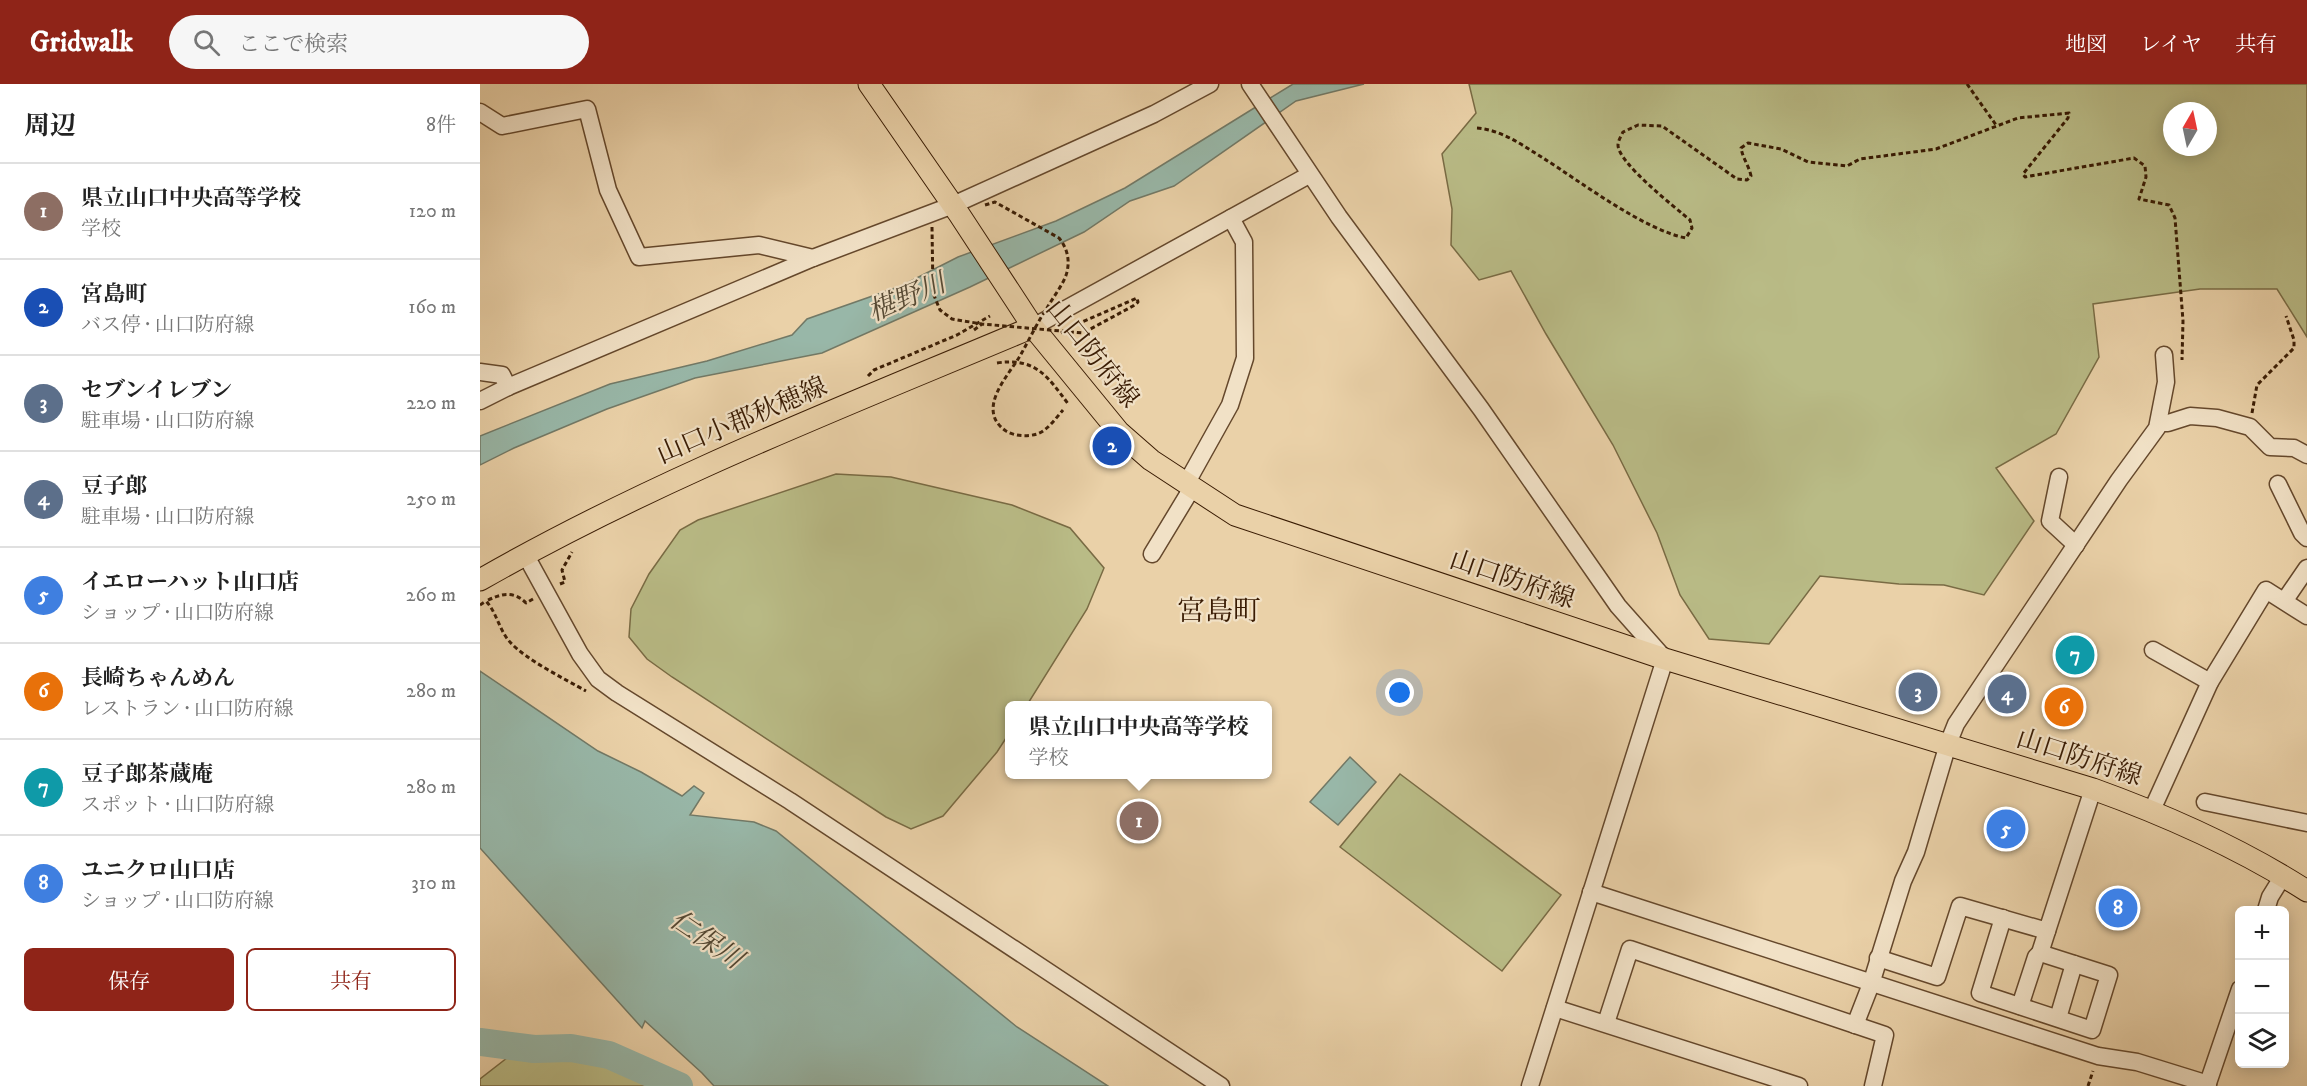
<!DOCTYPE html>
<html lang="ja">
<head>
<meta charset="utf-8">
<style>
  body { margin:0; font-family:"IM FELL DW Pica","Noto Serif JP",serif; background:#f6f6f6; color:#222 }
  .controls { position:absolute; right:18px; bottom:18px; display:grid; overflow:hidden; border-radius:9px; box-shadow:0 3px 15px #0003 }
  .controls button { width:54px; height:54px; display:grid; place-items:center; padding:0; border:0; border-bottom:2px solid #e0e0e0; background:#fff; color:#222; font:30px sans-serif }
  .compass { position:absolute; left:1683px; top:18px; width:54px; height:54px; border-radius:50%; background:#fff; box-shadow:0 3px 15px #0003; rotate:9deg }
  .you { position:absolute; left:920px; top:609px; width:21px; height:21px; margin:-15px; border:4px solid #fff; border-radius:50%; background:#1a73e8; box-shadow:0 0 0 9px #1a73e833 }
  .badge { display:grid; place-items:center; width:39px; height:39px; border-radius:50%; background:#8f2418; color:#fff; font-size:20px; font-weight:700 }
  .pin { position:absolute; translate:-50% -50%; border:3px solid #fff; box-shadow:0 2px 6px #0006 }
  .popup { position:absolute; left:525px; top:617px; width:267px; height:78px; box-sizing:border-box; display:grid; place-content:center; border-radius:9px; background:#fff; filter:drop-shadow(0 2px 4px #0005); font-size:20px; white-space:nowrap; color:#767676 }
  .popup b { font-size:22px; color:#222 }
  .popup::after { content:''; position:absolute; left:50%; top:100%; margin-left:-12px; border:12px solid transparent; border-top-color:#fff }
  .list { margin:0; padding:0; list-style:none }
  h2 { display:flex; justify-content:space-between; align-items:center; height:78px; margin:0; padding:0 24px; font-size:26px }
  h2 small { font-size:20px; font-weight:400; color:#767676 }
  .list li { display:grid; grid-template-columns:39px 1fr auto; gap:18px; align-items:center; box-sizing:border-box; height:96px; padding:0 24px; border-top:2px solid #e0e0e0 }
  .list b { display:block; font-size:22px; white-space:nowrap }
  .list p { margin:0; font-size:20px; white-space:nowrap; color:#767676 }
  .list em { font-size:20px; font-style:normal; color:#767676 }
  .actions { display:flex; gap:12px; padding:18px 24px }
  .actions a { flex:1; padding:14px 0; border:2px solid #8f2418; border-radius:9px; text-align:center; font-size:21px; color:#8f2418 }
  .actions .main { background:#8f2418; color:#fff }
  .icon { flex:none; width:33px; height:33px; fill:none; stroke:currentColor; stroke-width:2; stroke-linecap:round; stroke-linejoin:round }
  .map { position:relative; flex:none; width:1827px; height:1002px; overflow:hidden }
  header { display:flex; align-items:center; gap:36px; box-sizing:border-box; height:84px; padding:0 30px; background:#8f2418; color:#fff }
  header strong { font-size:28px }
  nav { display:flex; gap:33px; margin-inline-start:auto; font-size:21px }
  .search { width:420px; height:54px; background:#f6f6f6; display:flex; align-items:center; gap:15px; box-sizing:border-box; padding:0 21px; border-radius:33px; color:#767676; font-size:22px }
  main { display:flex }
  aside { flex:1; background:#fff }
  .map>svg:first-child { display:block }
</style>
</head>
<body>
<header>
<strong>Gridwalk</strong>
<div class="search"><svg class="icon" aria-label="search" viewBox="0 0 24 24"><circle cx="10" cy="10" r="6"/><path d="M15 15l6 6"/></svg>ここで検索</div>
<nav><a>地図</a><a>レイヤ</a><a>共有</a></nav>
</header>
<main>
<aside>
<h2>周辺<small>8件</small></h2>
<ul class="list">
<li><span class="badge" style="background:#8d6e63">1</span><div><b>県立山口中央高等学校</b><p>学校</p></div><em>120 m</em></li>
<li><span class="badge" style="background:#1a4fb4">2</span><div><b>宮島町</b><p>バス停 · 山口防府線</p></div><em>160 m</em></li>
<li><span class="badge" style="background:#5c6f8a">3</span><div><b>セブンイレブン</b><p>駐車場 · 山口防府線</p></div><em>220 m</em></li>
<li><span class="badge" style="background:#5c6f8a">4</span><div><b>豆子郎</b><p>駐車場 · 山口防府線</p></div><em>250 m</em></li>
<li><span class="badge" style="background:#3f7fe0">5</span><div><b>イエローハット山口店</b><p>ショップ · 山口防府線</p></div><em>260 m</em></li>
<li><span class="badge" style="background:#e8710a">6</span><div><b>長崎ちゃんめん</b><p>レストラン · 山口防府線</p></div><em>280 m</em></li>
<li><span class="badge" style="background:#0f9aa8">7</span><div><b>豆子郎茶蔵庵</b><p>スポット · 山口防府線</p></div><em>280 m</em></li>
<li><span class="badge" style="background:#3f7fe0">8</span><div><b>ユニクロ山口店</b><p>ショップ · 山口防府線</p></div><em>310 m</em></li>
</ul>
<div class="actions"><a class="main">保存</a><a>共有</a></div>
</aside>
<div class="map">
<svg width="1827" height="1002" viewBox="0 0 1827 1002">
  <rect width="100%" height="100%" fill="#ead1a8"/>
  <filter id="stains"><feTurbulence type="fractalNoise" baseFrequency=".00333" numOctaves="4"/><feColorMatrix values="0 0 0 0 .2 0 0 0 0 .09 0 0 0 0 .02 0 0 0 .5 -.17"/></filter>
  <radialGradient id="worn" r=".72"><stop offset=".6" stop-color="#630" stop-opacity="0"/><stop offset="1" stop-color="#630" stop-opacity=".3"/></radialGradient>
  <g fill="#b9bb86" stroke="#796b44" stroke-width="1.5" fill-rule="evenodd">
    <path d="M989 0H1827V253L1797 205H1720L1613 220 1619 273 1576 350 1516 384 1554 437 1504 511 1464 501 1419 500 1340 492 1289 560 1229 555 1200 511 1177 449 1133 361 1066 250 1031 187 999 196 971 161 972 125 962 70 996 29ZM1692 27H1728V63H1692Z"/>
    <path d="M356 390 411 393 532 421 590 444 624 484 607 525 547 621 530 622V648L517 668 463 732 431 745 406 733 192 593 167 575 149 553 151 525 169 490 200 446 218 436Z"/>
    <path d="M920 690 1081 811 1022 887 860 763Z"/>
    <path d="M27 974 122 975 190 1002H0V995Z"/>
  </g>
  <g fill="#98b7a8" stroke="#727966" stroke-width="1.5">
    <path d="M813 0H884L816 17 694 102 650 117 604 148 490 203 342 269 215 294 127 325 34 364 0 381V352L130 300 227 277 312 251 327 235 421 202 478 173 576 137 645 104Z"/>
    <path d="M0 587 118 667 161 688 202 712 214 702 224 709 210 731 274 738 296 747 537 943 628 1002H234L222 989 165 937 162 944 0 764Z"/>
    <path d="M870 673 896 698 858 741 830 718Z"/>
  </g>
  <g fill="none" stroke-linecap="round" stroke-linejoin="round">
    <path stroke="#98b7a8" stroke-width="28" d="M0 958 54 965 91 964 129 971 199 1002"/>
    <defs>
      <g id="minor">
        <path d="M770 0 859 133 1001 325 1138 522 1185 575 1050 1002"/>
        <path d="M0 28 22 42 107 25 128 106 159 173 279 161 333 174"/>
        <path d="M553 243 829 91"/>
        <path d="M0 288 22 291 28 303"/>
        <path d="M0 317 28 303 333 174 473 121 674 30 730 0"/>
        <path d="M1679 339H1688L1710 332 1737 334 1770 343 1790 363 1814 364 1827 371"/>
        <path d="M1579 393 1570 437 1596 461"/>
        <path d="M706 400 750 321 765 274 764 158 751 134"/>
        <path d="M1798 400 1822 449 1827 454"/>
        <path d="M45 470 100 570 118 595 137 609 310 717 741 1002"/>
        <path d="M672 470 712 404"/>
        <path d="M1805 516 1827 484"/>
        <path d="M1673 566 1730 598"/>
        <path d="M1725 718 1827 739"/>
        <path d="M1672 726 1730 598 1786 506 1827 532"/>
        <path d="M1111 808 1618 972 1657 978 1728 1000"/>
        <path d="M1786 826 1790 813 1803 792"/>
        <path d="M1523 834 1500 909 1612 946 1629 891 1560 869 1567 847"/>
        <path d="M1398 874 1457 893 1480 822 1567 847 1613 705"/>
        <path d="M1540 922 1556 873 1560 869"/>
        <path d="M1075 924 1319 1002"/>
        <path d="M1578 934 1594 880"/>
        <path d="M1126 939 1150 865 1405 951 1393 1002"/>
        <path d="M1375 941 1391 900 1423 797 1436 768 1468 660 1476 640 1639 396 1677 344 1686 298 1684 271"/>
        <path d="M1727 1002 1760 905"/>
      </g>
      <g id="major">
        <path d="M389 0 479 130 553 243 639 348 671 376 755 431 1185 575 1613 705C1688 732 1760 764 1827 807"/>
        <path d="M0 496C176 395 366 322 553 243"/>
      </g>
    </defs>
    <use href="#minor" stroke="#65482c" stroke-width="19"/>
    <use href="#major" stroke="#391b03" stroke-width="23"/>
    <g stroke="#391b03" stroke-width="3" stroke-dasharray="4.5 3" stroke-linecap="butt">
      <path d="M1487 0 1516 41"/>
      <path d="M997 44C1022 46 1042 61 1063 74 1101 98 1164 146 1206 154L1212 144 1210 136C1196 124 1138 79 1138 61 1138 57 1141 52 1143 48L1158 41 1182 42 1257 95 1267 96 1271 92C1269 82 1263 75 1261 64L1268 59 1301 65 1328 78 1367 82 1380 75 1456 65 1538 34 1589 29 1588 34 1543 90 1545 93 1556 91 1654 74 1665 82 1666 93 1659 115 1689 121 1695 134 1703 237 1702 276"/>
      <path d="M494 246 502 240"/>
      <path d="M581 249 595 241"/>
      <path d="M517 279C556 273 568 293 589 321"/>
      <path d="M388 292 394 286 477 251 510 232"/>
      <path d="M1772 329 1777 301 1814 264V256L1806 232"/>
      <path d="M80 500 85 498 82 486 92 468"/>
      <path d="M53 515 46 519C33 506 21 510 6 517 17 529 19 546 30 558 46 576 85 595 106 607"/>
      <path d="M0 521 6 517"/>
      <path d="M1608 1002 1613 987"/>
    </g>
    <use href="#minor" stroke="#f1e1c6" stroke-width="16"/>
    <use href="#major" stroke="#ead1a8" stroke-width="21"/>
    <g stroke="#391b03" stroke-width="3" stroke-dasharray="4.5 3" stroke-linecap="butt">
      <path d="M505 121 515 118 579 154C587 164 590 175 587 188 584 200 573 213 567 224 557 239 549 256 540 272 528 292 495 326 526 347 534 352 547 353 557 350 567 347 576 334 583 326"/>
      <path d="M452 143 453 209 460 226 472 235 502 240 603 249 653 222 658 218 657 214 595 241"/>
    </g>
  </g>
  <g text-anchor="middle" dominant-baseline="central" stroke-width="4.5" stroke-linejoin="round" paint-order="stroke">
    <g font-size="26" fill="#391b03" stroke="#f1e1c6">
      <text transform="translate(612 270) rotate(51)">山口防府線</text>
      <text transform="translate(262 337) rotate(-23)">山口小郡秋穂線</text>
      <text transform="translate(1032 496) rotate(19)">山口防府線</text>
      <text transform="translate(1599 674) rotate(18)">山口防府線</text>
    </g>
    <g font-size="27" font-style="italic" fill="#564a35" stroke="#f1e1c6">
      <text transform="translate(427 214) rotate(-23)">椹野川</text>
      <text transform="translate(226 856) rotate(34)">仁保川</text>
    </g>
    <g font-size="28" fill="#391b03" stroke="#f1e1c6">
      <text x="739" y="527">宮島町</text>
    </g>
  </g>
  <rect width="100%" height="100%" filter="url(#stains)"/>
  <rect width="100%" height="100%" fill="url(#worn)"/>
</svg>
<div class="controls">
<button>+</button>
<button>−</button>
<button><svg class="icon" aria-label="layers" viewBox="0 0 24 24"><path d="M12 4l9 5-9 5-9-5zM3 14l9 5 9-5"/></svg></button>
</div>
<svg class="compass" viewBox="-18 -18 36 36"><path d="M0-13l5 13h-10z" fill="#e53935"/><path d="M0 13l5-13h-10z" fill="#767676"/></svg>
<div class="you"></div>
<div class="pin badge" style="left:659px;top:737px;background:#8d6e63">1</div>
<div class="popup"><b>県立山口中央高等学校</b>学校</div>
<div class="pin badge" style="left:632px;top:362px;background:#1a4fb4">2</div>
<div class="pin badge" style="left:1438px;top:608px;background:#5c6f8a">3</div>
<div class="pin badge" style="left:1527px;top:610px;background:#5c6f8a">4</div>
<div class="pin badge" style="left:1526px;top:745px;background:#3f7fe0">5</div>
<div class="pin badge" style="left:1584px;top:623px;background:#e8710a">6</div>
<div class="pin badge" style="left:1595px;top:571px;background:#0f9aa8">7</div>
<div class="pin badge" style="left:1638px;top:824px;background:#3f7fe0">8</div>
</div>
</main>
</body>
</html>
